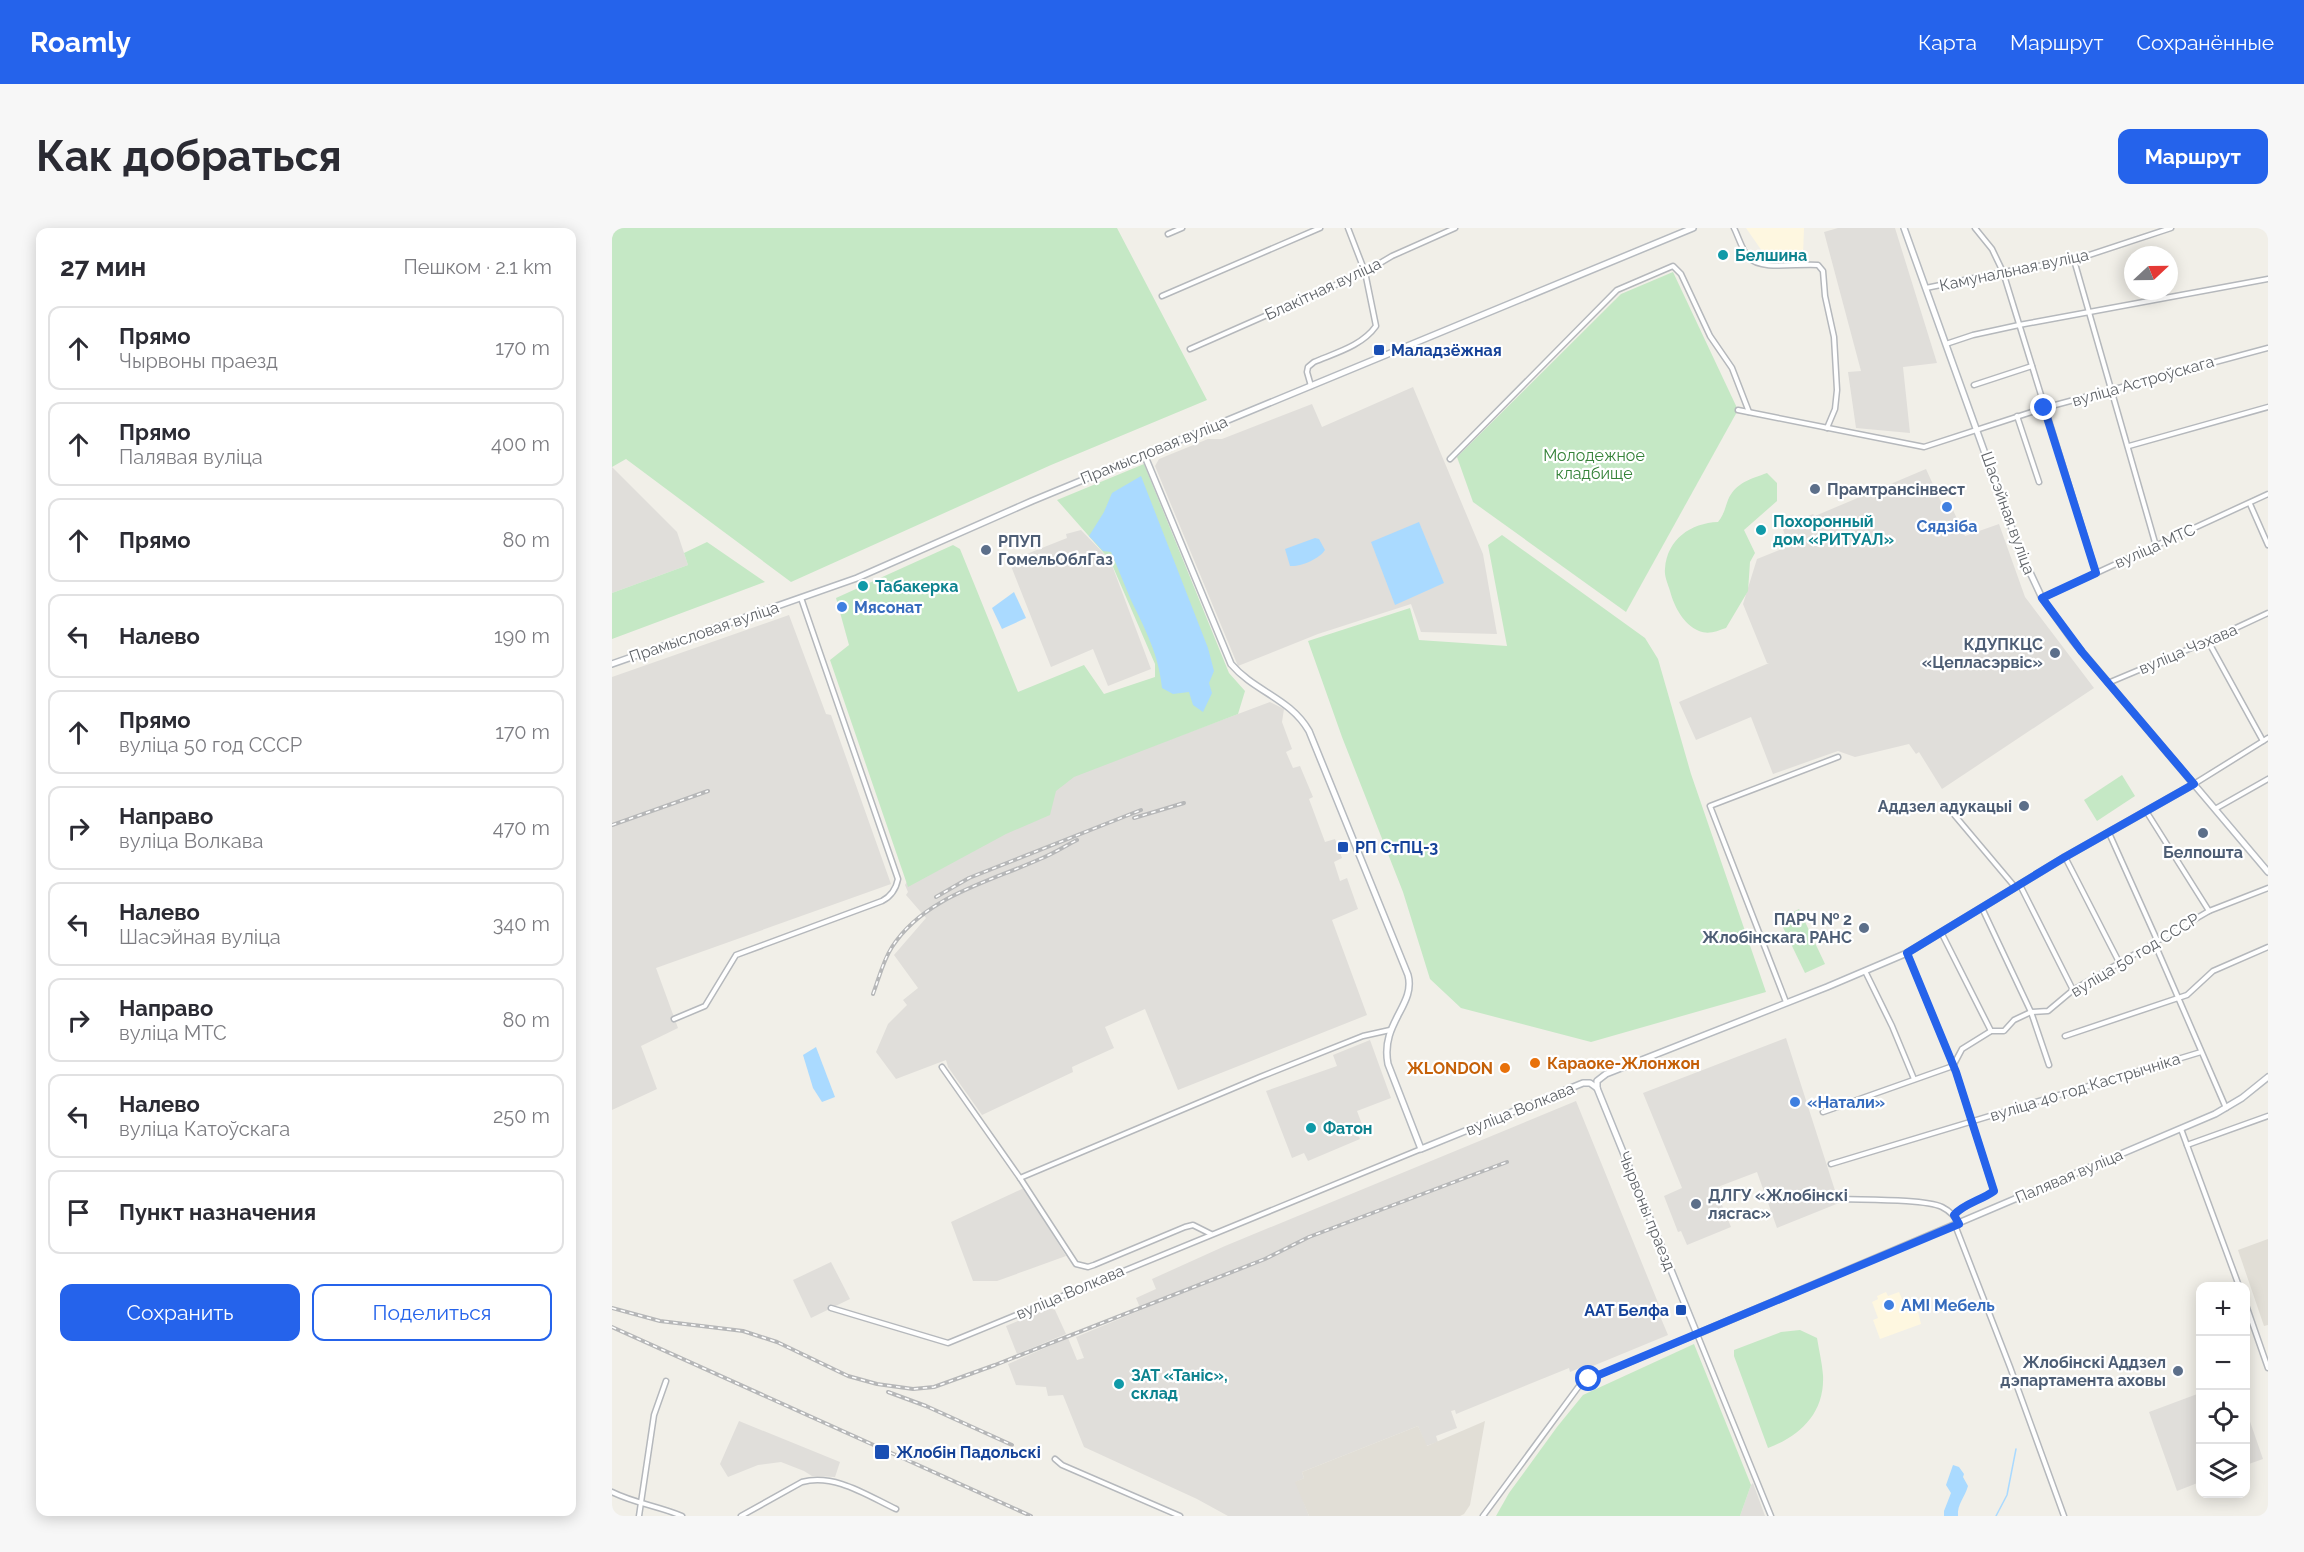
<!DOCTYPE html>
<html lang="ru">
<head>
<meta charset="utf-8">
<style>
  body { margin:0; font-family:Raleway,sans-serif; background:#f7f7f7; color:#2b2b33 }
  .controls { position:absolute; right:18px; bottom:18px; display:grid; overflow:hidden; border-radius:12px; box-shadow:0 3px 15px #0003 }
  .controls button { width:54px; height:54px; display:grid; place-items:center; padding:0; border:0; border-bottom:2px solid #e1e1e2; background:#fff; color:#2b2b33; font:30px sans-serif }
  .compass { position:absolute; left:1512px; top:18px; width:54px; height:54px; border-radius:50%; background:#fff; box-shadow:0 3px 15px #0003; rotate:68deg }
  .stop { position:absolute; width:18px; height:18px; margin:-14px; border:4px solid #2563eb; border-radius:50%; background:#fff }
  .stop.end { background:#2563eb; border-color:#fff; box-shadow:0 2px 6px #0008 }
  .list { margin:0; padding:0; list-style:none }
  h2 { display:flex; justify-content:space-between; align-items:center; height:78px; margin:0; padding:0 24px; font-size:26px }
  h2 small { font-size:20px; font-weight:400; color:#7c7c81 }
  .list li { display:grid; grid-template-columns:39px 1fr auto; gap:18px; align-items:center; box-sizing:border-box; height:84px; margin:0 12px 12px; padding:0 12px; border:2px solid #e1e1e2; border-radius:12px }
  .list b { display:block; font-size:22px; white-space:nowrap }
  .list p { margin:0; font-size:20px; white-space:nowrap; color:#7c7c81 }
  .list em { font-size:20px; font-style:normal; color:#7c7c81 }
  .actions { display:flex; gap:12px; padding:18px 24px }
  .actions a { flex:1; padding:14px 0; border:2px solid #2563eb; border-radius:12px; text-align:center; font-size:21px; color:#2563eb }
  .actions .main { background:#2563eb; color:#fff }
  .icon { flex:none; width:33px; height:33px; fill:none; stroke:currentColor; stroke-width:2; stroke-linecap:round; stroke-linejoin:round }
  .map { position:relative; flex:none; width:1656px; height:1288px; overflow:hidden; border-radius:12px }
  header { display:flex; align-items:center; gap:36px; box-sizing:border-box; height:84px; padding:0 30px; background:#2563eb; color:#fff }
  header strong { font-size:28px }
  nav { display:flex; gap:33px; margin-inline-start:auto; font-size:21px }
  .intro { display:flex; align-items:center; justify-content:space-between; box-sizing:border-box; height:144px; padding:0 36px }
  h1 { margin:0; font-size:42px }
  .button { padding:15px 27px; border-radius:12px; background:#2563eb; color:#fff; font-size:21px; font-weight:700 }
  main { display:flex; gap:36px; padding:0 36px }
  aside { flex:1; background:#fff; border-radius:12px; box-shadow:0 3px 15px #0003 }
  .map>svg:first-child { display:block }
</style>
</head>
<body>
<header>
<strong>Roamly</strong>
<nav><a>Карта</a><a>Маршрут</a><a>Сохранённые</a></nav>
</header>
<div class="intro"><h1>Как добраться</h1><a class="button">Маршрут</a></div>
<main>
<aside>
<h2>27 мин<small>Пешком · 2.1 km</small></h2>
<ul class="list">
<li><svg class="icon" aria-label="ahead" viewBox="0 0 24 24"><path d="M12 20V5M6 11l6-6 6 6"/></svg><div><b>Прямо</b><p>Чырвоны праезд</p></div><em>170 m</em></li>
<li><svg class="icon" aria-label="ahead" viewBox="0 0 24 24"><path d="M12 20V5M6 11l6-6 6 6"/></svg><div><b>Прямо</b><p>Палявая вуліца</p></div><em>400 m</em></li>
<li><svg class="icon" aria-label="ahead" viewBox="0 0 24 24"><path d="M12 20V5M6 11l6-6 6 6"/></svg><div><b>Прямо</b></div><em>80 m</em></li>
<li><svg class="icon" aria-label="left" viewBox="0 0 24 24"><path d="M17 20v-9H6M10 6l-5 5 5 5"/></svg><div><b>Налево</b></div><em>190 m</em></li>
<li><svg class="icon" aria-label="ahead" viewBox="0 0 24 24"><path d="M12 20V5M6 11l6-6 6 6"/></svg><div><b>Прямо</b><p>вуліца 50 год СССР</p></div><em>170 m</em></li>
<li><svg class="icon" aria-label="right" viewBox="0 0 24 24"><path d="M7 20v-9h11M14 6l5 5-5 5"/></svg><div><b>Направо</b><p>вуліца Волкава</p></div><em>470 m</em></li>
<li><svg class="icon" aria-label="left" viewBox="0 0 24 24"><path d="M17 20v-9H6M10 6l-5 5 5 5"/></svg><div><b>Налево</b><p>Шасэйная вуліца</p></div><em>340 m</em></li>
<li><svg class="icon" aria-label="right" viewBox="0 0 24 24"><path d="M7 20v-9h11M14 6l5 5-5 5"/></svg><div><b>Направо</b><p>вуліца МТС</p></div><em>80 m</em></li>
<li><svg class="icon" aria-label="left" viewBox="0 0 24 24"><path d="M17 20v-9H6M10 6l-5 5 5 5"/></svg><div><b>Налево</b><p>вуліца Катоўскага</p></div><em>250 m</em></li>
<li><svg class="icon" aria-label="arrive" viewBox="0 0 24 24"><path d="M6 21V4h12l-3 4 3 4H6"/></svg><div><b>Пункт назначения</b></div></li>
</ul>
<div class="actions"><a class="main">Сохранить</a><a>Поделиться</a></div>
</aside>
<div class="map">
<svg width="1656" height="1288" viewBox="0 0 1656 1288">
  <rect width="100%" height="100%" fill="#f1efe8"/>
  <g fill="#fef7e0">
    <path d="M1134 0H1192L1191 27 1173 35 1150 23Z"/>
    <path d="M1274 1064 1276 1068 1287 1064 1294 1080 1304 1076 1309 1096 1268 1111 1261 1092 1266 1090 1260 1074 1266 1071 1265 1068Z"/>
  </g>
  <g fill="#e0deda">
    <path d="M1226 0H1283L1325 135 1291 139 1298 205 1244 200 1236 144 1249 143 1212 4Z"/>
    <path d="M801 159 871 326 885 406 809 404 799 376 706 406 626 438 543 238 547 231 596 211H610L700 176 710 199Z"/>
    <path d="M0 239 65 304 76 337 0 365Z"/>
    <path d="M1314 241 1334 285 1341 282 1353 308 1387 296 1413 369 1482 460 1330 561 1307 524 1304 526 1297 516 1243 529 1226 523 1161 546 1139 489 1084 512 1067 474 1157 435H1155L1131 376 1145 331 1177 318 1170 299 1201 286 1203 288Z"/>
    <path d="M469 302 498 332 539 441 496 458 481 421 439 439 397 333 455 310 454 306Z"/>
    <path d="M177 387 214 486 219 487 279 656 44 740 66 800 29 818 45 861 0 882V449Z"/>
    <path d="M658 474 672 481 670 494 680 521 674 524 681 540 688 538 701 569 697 571 713 614 723 611 730 630 722 634 728 653 735 650 746 681 720 692 755 787 566 862 533 781 493 799 502 820 460 839 461 844 370 887 336 839 334 832 284 851 264 824 276 796 295 777 291 772 306 760 282 727 314 690 294 667 296 664 293 657 296 652 431 559Z"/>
    <path d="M1174 810 1227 975 1165 1000 1145 944 1103 960 1119 999 1075 1017 1069 1003 1066 1004 1052 968 1070 960 1031 865Z"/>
    <path d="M758 812 779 870 745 883 751 899 744 902 748 911 696 933 692 925 680 930 654 863 725 838 721 827Z"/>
    <path d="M964 873 1049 1082 1048 1088 1056 1107 976 1140 975 1137 958 1144 957 1140 844 1186 843 1182 839 1183 845 1200 824 1208 826 1214 814 1218 806 1198 690 1244 692 1250 684 1254 697 1288H616L585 1271 472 1219 451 1167 436 1168 434 1159 404 1157 396 1136 456 1110 465 1132 472 1130 464 1109 529 1082 524 1070 544 1061 540 1051 613 1018Z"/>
    <path d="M412 960 454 1028 385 1053H361L339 994Z"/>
    <path d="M219 1034 238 1071 199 1090 181 1052Z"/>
    <path d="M437 1080 443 1082 454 1106 405 1126 394 1098Z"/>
    <path d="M1588 1165V1254L1565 1263 1537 1184Z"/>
    <path d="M1634 1182 1651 1231 1634 1237Z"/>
    <path d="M127 1193 228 1234 223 1249 200 1248 192 1243 169 1234 146 1237 116 1249 108 1236Z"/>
    <path d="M1141 1255 1153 1288H1128L1139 1257Z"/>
  </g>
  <g fill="#e1ded6">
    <path d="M1656 1011V1097L1652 1098 1626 1022Z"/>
    <path d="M873 1193 858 1277 852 1286 848 1288H697L683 1254 692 1250 690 1244 806 1198 815 1218Z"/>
  </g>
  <g fill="#c5e8c5">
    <path d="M0 0H505L595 172 439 237 179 354 14 231 0 239Z"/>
    <path d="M1061 44 1126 182 1014 384 861 274 845 229 1009 66Z"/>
    <path d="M532 236 617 445 633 463 626 486 462 549 444 563 438 587 394 606 296 659 218 432 237 417 224 370 341 317 348 321 406 464 472 437 492 466 543 449V436L498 332 445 272Z"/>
    <path d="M1155 245 1165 255V273L1132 302 1143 325 1138 334 1136 363 1114 400C1105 403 1097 407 1087 403 1071 396 1062 378 1058 363 1056 356 1052 348 1053 341 1055 311 1079 295 1106 294 1112 287 1113 280 1116 272 1124 254 1139 251 1155 245Z"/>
    <path d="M890 307 1033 410 1046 431 1079 546 1154 764 979 814 849 780 818 751 791 664 730 509 696 413 798 380 807 412 895 418 876 317Z"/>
    <path d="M95 314 153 354 0 411V365L76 337 72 325Z"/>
    <path d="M1510 547 1523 568 1485 593 1472 572Z"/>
    <path d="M1187 681 1213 736 1193 745 1167 691Z"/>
    <path d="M1188 1102 1205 1110C1207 1122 1210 1135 1211 1147 1213 1185 1188 1208 1156 1220L1122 1128V1122L1169 1104Z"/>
    <path d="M1082 1116 1139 1257 1128 1288H884L897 1265 945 1199 971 1167Z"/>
  </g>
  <g fill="#aadaff">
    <path d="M529 248 596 420 602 443 597 455 600 465 591 484 581 477 577 464 561 466 550 460C547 427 533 401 519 372 512 356 506 340 499 324L491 323 477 308 492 284 500 265Z"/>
    <path d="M807 294 832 355 783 377 759 314Z"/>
    <path d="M703 310 707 311 713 322C707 331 689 339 678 338L673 321Z"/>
    <path d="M402 364 414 390 390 401 380 380Z"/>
    <path d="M204 819 223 869 210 874 201 860 191 827Z"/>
    <path d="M1341 1237 1347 1239 1352 1246 1351 1249 1356 1258C1353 1269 1345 1276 1346 1288H1332V1283L1339 1265 1334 1257Z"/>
  </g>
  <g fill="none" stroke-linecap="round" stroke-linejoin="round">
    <path stroke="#aadaff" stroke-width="1.5" d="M1384 1288 1395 1267 1404 1221"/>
    <defs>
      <g id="street">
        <path d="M1122 0C1127 10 1130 22 1137 30 1149 43 1187 35 1206 37L1211 43 1213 68 1222 109 1225 162 1223 181 1215 200"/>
        <path d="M1363 0 1380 21 1391 44 1484 345"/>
        <path d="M556 6 570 0"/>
        <path d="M1462 32 1544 318"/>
        <path d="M1314 60 1391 44 1462 32 1559 0"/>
        <path d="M550 68 708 0"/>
        <path d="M1334 116 1361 107 1407 97 1656 51"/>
        <path d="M578 121 753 44 780 28 843 0"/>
        <path d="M1362 157 1420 138"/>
        <path d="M699 158 695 144 696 139 702 134C723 125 750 118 764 98L753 44 736 0"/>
        <path d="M1126 182 1312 219 1432 180 1656 120"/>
        <path d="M1405 188 1427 254"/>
        <path d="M1517 218 1656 179"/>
        <path d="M838 231 1005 62 1061 38 1069 46 1098 108 1120 140 1137 184"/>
        <path d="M1638 276 1656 317"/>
        <path d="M1430 370 1656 266"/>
        <path d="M1596 413 1651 513"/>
        <path d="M1496 455 1596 413 1656 385"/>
        <path d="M1582 556 1656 510"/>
        <path d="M1603 581 1656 551"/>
        <path d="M1339 583 1403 659"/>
        <path d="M1534 583 1597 683"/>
        <path d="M1497 605 1545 712"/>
        <path d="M1453 629 1508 736"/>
        <path d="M1408 657 1461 762"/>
        <path d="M1370 680 1419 784 1437 837"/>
        <path d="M1329 704 1379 803"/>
        <path d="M1542 714 1614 880"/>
        <path d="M1295 725 1344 844 1382 963C1370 972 1351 976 1343 987"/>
        <path d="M1253 743 1280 798 1302 851"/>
        <path d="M1174 774 1098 578 1226 529"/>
        <path d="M62 791 93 778 124 727 270 673C280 668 284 661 286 651L189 370"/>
        <path d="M1453 808 1575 767 1601 743 1656 719"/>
        <path d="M330 839 408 950 464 1036 476 1039 482 1037 573 999 581 997 599 1006"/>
        <path d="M1211 884 1341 838 1350 821 1379 803H1392L1402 792 1419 784 1436 783 1461 762 1597 683 1656 660"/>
        <path d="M1569 901 1627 1058"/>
        <path d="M1575 917 1656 888"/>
        <path d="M1219 936 1589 824"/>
        <path d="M408 950 648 849 751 808 778 802"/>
        <path d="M1230 971C1252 972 1312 971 1330 979 1338 983 1343 988 1347 996"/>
        <path d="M1343 997 1398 1139 1452 1288"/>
        <path d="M1634 1077 1656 1140"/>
        <path d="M219 1080 336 1115 809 921"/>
        <path d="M443 1231 450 1237 568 1288"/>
        <path d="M0 1264C22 1275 46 1278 70 1288"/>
        <path d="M27 1288 42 1187 54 1153"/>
        <path d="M129 1288 190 1254C223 1245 256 1268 284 1281"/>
        <path d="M871 1288 970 1154 1085 1106 1159 1288"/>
      </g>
      <g id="secondary">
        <path d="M1292 0 1408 323 1430 370 1461 413 1656 644"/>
        <path d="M532 226 619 436C643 464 678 470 697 503L796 747C804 777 768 795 776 836L809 921 971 855H978L985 860"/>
        <path d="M0 436 245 350 420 273 1081 0"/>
        <path d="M1582 556 1453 629 1295 725 1215 759 994 846 985 853V860L1085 1106 1603 886 1630 870 1656 849"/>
      </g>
    </defs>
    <use href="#street" stroke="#b5b8bc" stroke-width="7"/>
    <use href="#secondary" stroke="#b6babf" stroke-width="8"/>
    <use href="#street" stroke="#fff" stroke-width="4"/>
    <use href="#secondary" stroke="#fff" stroke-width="5"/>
    <defs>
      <g id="rail">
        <path d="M522 590 572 575"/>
        <path d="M0 597 96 563"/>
        <path d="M324 669 357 650 529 582"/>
        <path d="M261 766C267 750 271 733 280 719 312 669 377 654 428 631 441 626 453 618 465 612"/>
        <path d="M0 1080 48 1093 131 1103 165 1114 236 1148 265 1156 301 1161 322 1159 383 1137 653 1031 697 1009 895 934"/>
        <path d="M0 1099 419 1288"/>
        <path d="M276 1164 314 1178 400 1217"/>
      </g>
    </defs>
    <use href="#rail" stroke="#b6b7b8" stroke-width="4"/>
    <use href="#rail" stroke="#fff" stroke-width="1.5" stroke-dasharray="4.5" stroke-linecap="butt"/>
  </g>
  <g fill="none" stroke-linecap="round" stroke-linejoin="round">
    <path stroke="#2563eb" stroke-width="8" d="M977 1151 1347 996 1342 987C1351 976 1370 972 1382 963L1344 844 1295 725 1453 629 1582 556 1470 424 1430 370 1484 345 1432 180"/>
  </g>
  <g fill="#0f9aa8" stroke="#fff" stroke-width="2">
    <circle cx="1111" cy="27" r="6"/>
    <circle cx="1149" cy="302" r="6"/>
    <circle cx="251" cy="358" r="6"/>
    <circle cx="699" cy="900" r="6"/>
    <circle cx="507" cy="1156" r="6"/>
  </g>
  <g fill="#1a4fb4" stroke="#fff" stroke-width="2">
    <rect x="761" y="116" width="12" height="12" rx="3"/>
    <rect x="725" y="613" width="12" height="12" rx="3"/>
    <rect x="1063" y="1076" width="12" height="12" rx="3"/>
    <rect x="262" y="1216" width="16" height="16" rx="3"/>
  </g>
  <g fill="#5c6f8a" stroke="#fff" stroke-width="2">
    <circle cx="1203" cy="261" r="6"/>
    <circle cx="374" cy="322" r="6"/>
    <circle cx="1443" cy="425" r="6"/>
    <circle cx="1412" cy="578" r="6"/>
    <circle cx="1591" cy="605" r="6"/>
    <circle cx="1252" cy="700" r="6"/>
    <circle cx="1084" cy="976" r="6"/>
    <circle cx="1566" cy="1143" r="6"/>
  </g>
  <g fill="#3f7fe0" stroke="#fff" stroke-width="2">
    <circle cx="1335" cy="279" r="6"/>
    <circle cx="230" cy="379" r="6"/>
    <circle cx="1183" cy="874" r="6"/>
    <circle cx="1277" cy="1077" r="6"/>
  </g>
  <g fill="#e8710a" stroke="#fff" stroke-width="2">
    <circle cx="923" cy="835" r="6"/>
    <circle cx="893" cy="840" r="6"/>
  </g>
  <g text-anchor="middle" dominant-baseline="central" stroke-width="4.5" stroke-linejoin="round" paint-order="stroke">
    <g font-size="16" font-weight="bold" fill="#0d838f" stroke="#fff" text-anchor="start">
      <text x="1123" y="27">Белшина</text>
      <text x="1161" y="293">Похоронный<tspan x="1161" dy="18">дом «РИТУАЛ»</tspan></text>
      <text x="263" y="358">Табакерка</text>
      <text x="711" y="900">Фатон</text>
      <text x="519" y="1147">ЗАТ «Таніс»,<tspan x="519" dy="18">склад</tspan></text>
    </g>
    <g font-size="16" fill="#5f6368" stroke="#fff">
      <text transform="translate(1402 42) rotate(-12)">Камунальная вуліца</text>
      <text transform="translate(711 61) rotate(-25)">Блакітная вуліца</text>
      <text transform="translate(1531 153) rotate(-16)">вуліца Астроўскага</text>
      <text transform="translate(542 222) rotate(-22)">Прамысловая вуліца</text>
      <text transform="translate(1396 285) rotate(70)">Шасэйная вуліца</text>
      <text transform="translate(1543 318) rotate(-24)">вуліца МТС</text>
      <text transform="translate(92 404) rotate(-19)">Прамысловая вуліца</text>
      <text transform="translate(1576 421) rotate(-23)">вуліца Чэхава</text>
      <text transform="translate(1523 727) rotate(-31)">вуліца 50 год СССР</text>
      <text transform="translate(1473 859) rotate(-17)">вуліца 40 год Кастрычніка</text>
      <text transform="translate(908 881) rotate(-22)">вуліца Волкава</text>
      <text transform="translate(1457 948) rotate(-23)">Палявая вуліца</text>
      <text transform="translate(1035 983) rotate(68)">Чырвоны праезд</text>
      <text transform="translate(458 1064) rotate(-23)">вуліца Волкава</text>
    </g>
    <g font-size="16" font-weight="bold" fill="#164399" stroke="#fff" text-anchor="start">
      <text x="779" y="122">Маладзёжная</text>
      <text x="743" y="619">РП СтПЦ-3</text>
      <text x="1057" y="1082" text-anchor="end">ААТ Белфа</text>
      <text x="284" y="1224">Жлобін Падольскі</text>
    </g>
    <g font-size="16" fill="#348238" stroke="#fff">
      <text x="982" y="227">Молодежное<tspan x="982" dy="18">кладбище</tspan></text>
    </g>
    <g font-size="16" font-weight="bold" fill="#4e5e75" stroke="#fff" text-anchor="end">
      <text x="1215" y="261" text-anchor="start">Прамтрансінвест</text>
      <text x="386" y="313" text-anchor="start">РПУП<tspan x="386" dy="18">ГомельОблГаз</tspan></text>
      <text x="1431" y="416">КДУПКЦС<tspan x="1431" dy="18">«Цепласэрвіс»</tspan></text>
      <text x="1400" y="578">Аддзел адукацыі</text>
      <text x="1591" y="624" text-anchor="middle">Белпошта</text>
      <text x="1240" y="691">ПАРЧ № 2<tspan x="1240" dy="18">Жлобінскага РАНС</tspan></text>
      <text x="1096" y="967" text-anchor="start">ДЛГУ «Жлобінскі<tspan x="1096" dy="18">лясгас»</tspan></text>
      <text x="1554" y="1134">Жлобінскі Аддзел<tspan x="1554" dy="18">дэпартамента аховы</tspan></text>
    </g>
    <g font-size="16" font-weight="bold" fill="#366cbe" stroke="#fff" text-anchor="start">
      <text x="1335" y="298" text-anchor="middle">Сядзіба</text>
      <text x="242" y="379">Мясонат</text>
      <text x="1195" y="874">«Натали»</text>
      <text x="1289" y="1077">AMI Мебель</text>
    </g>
    <g font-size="16" font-weight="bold" fill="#c56008" stroke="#fff" text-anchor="start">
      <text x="935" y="835">Караоке-Жлонжон</text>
      <text x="881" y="840" text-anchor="end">ЖLONDON</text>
    </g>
  </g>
</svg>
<div class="controls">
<button>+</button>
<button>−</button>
<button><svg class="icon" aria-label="locate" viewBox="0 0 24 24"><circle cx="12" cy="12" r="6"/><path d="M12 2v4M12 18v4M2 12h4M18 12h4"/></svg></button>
<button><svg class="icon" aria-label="layers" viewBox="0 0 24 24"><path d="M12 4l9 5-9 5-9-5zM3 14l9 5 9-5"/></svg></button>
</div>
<svg class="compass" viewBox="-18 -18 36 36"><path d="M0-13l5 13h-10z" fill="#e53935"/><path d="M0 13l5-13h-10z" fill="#7c7c81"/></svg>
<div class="stop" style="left:977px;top:1151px"></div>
<div class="stop end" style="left:1432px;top:180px"></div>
</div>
</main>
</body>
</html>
